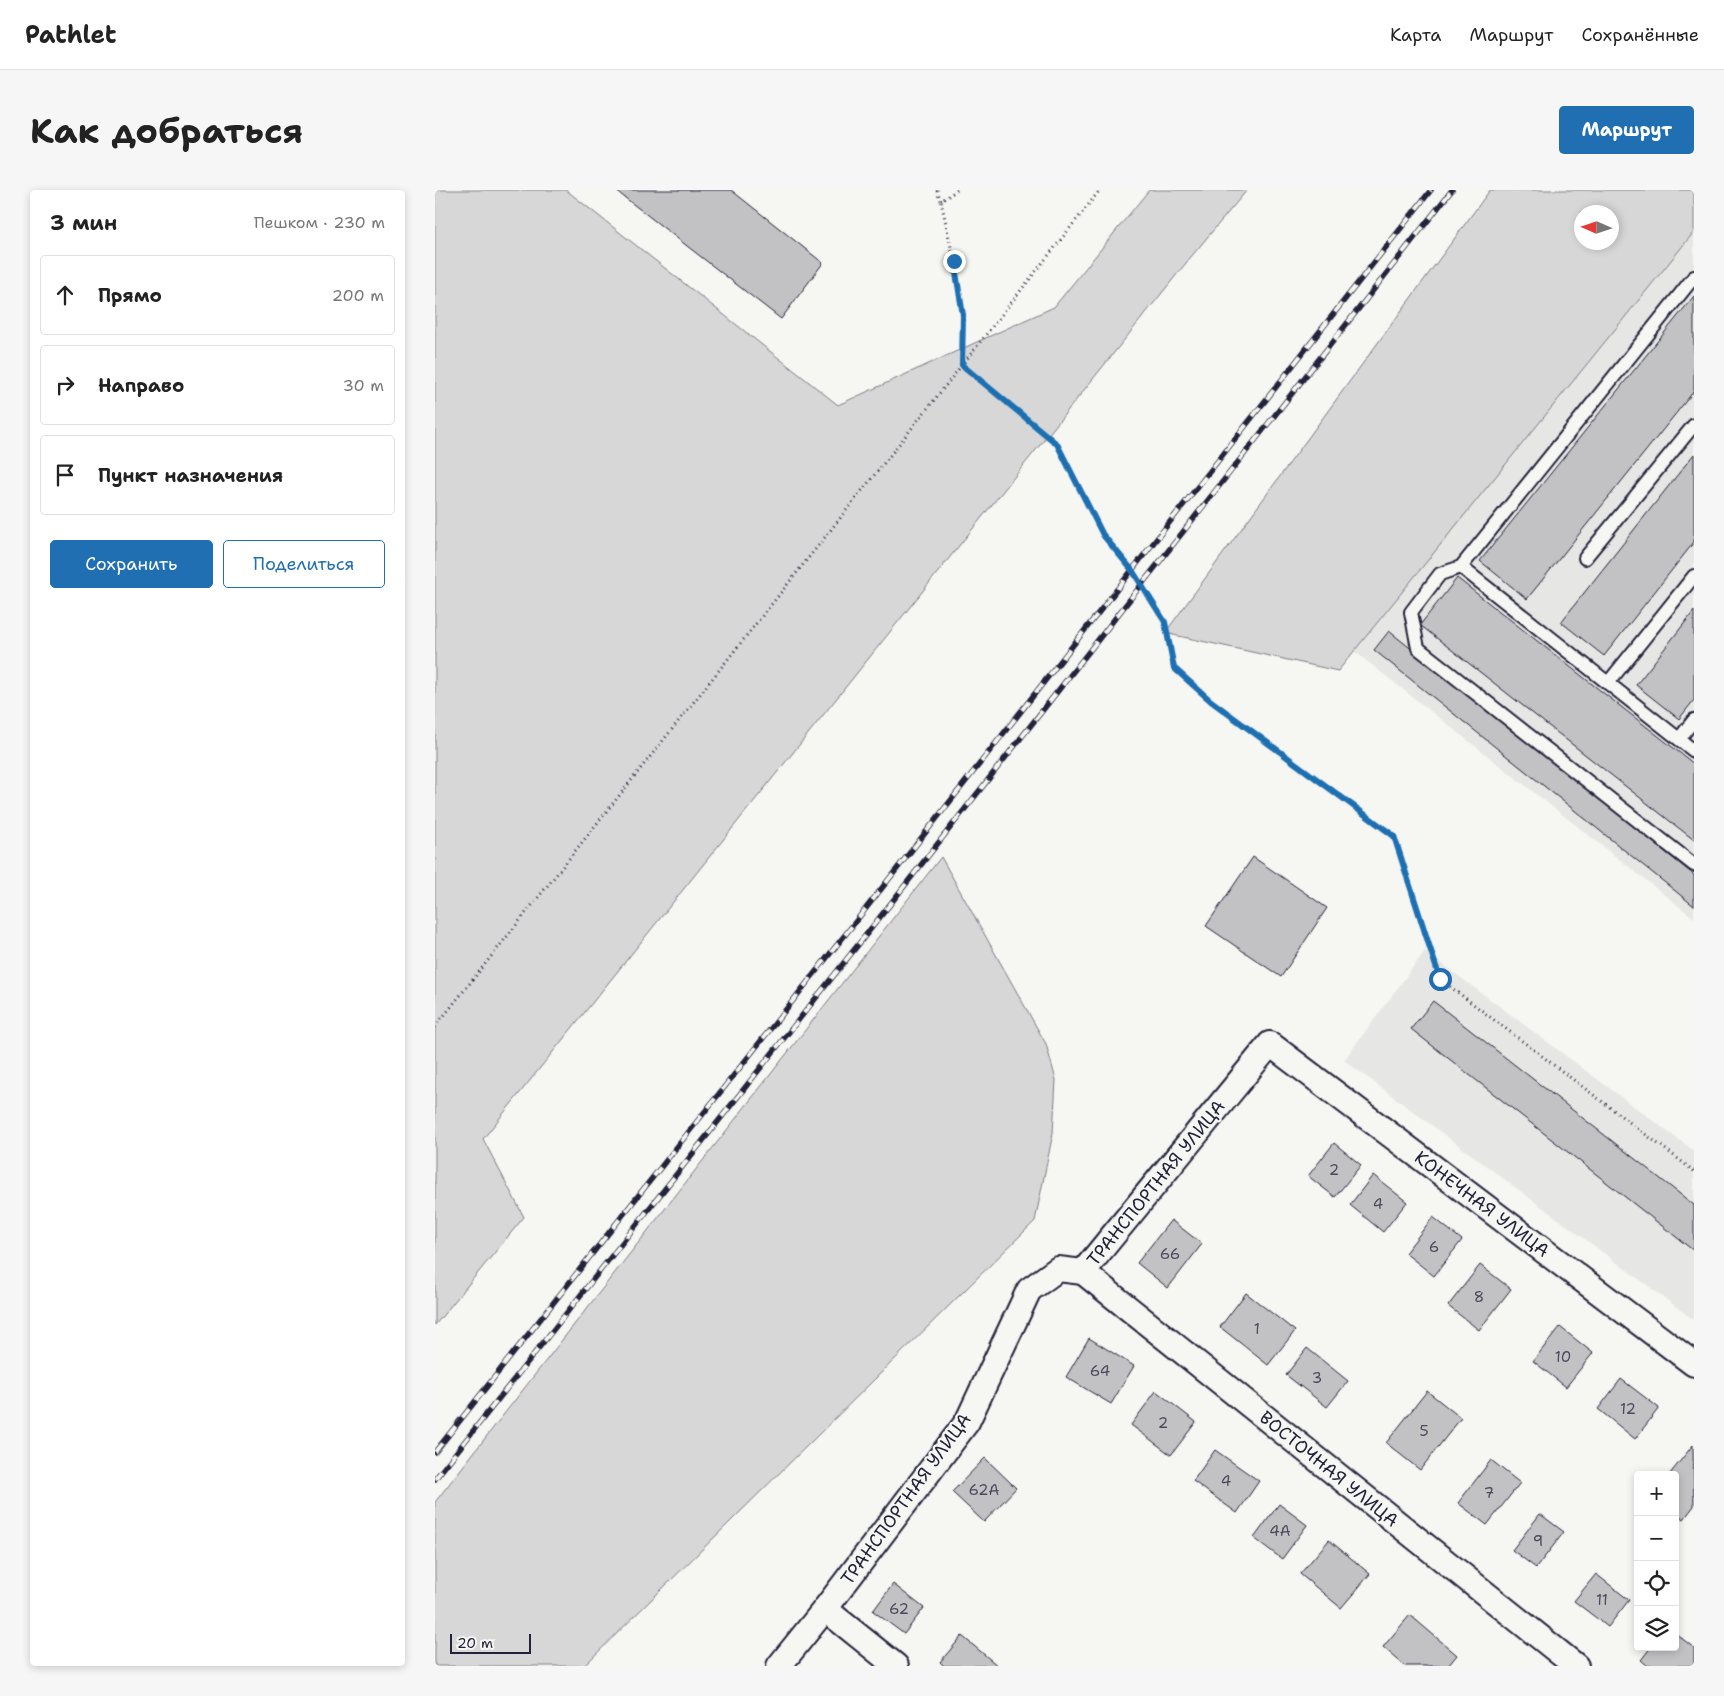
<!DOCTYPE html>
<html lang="ru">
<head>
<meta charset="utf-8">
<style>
  body { margin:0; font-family:"Shantell Sans",sans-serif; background:#f6f6f6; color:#222 }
  .controls { position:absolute; right:15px; bottom:15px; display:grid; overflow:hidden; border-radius:5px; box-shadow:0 2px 8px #0003 }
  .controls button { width:45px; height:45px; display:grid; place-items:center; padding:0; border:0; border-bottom:1px solid #e0e0e0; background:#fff; color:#222; font:25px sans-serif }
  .compass { position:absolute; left:1139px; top:15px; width:45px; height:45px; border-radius:50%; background:#fff; box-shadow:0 2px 8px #0003; rotate:273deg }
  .scale { position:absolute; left:15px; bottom:12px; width:81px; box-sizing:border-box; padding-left:5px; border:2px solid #22223b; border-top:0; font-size:14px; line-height:18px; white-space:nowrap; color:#22223b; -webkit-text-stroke:4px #f6f6f2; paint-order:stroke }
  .stop { position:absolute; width:15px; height:15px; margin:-11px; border:4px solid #1f6fb2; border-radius:50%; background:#fff }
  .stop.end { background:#1f6fb2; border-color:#fff; box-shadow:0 1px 5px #0008 }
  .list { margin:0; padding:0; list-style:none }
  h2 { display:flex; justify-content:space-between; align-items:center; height:65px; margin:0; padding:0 20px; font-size:21px }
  h2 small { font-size:16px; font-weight:400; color:#767676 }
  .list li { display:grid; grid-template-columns:32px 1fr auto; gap:15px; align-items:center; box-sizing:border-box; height:80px; margin:0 10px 10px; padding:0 10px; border:1px solid #e0e0e0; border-radius:5px }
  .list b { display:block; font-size:19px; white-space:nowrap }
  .list em { font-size:16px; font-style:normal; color:#767676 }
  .actions { display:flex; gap:10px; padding:15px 20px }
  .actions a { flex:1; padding:11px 0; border:1px solid #1f6fb2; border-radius:5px; text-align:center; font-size:18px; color:#1f6fb2 }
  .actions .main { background:#1f6fb2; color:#fff }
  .icon { flex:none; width:28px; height:28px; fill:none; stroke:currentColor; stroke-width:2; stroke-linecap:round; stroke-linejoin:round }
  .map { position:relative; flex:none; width:1259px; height:1476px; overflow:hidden; border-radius:5px }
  header { display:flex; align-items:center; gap:30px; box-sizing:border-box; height:70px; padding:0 25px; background:#fff; border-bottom:1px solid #e0e0e0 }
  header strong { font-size:24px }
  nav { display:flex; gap:28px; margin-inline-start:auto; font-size:18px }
  .intro { display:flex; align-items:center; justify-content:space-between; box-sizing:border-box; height:120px; padding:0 30px }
  h1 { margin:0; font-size:35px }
  .button { padding:12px 22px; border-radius:5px; background:#1f6fb2; color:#fff; font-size:18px; font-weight:700 }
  main { display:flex; gap:30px; padding:0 30px }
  aside { flex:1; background:#fff; border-radius:5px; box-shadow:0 2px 8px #0003 }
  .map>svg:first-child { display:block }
</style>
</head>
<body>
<header>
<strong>Pathlet</strong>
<nav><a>Карта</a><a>Маршрут</a><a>Сохранённые</a></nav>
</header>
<div class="intro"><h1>Как добраться</h1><a class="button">Маршрут</a></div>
<main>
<aside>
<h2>3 мин<small>Пешком · 230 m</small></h2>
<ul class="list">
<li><svg class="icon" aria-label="ahead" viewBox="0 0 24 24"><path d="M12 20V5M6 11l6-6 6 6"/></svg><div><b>Прямо</b></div><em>200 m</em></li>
<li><svg class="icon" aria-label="right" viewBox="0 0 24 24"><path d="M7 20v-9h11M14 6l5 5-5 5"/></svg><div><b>Направо</b></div><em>30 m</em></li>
<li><svg class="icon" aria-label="arrive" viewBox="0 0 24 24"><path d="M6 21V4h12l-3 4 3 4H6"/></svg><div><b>Пункт назначения</b></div></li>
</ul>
<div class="actions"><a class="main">Сохранить</a><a>Поделиться</a></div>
</aside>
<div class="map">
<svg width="1259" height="1476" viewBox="0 0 1259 1476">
  <rect width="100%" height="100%" fill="#f6f6f2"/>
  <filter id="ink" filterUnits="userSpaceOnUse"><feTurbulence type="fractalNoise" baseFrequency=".02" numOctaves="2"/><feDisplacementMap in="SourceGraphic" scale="10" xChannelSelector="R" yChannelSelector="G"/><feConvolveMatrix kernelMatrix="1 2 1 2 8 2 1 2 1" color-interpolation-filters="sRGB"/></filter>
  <g filter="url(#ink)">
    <g fill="#e6e6e4">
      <path d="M1259 42V728L919 461Z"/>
      <path d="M990 761 1259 961V1130L909 870Z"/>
    </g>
    <g fill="#d7d7d7" stroke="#7c7c89" fill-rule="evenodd">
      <path d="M0 0H131L403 215 619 117 714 0H812L755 68 48 949 89 1027 0 1135Z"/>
      <path d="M1055 0H1259V42L903 481 730 443ZM1146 22H1176V52H1146Z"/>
      <path d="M506 667 611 854 621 890 618 943 600 1031 149 1476H0V1312Z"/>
    </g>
    <g fill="#c2c2c4" stroke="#22223b">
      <path d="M180 0H296L388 73 346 129Z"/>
      <path d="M1259 106V201L1092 409 1045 371Z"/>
      <path d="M1259 264V352L1169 466 1126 432Z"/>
      <path d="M1022 388 1259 574V650L985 435Z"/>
      <path d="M1259 421V510L1244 529 1201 495Z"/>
      <path d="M954 441 1259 685V716L939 460Z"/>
      <path d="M818 667 892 718 846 787 771 736Z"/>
      <path d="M998 811 1259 1015V1061L976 839Z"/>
      <path d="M899 953 926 975 900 1007 873 986Z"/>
      <path d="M938 985 972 1012 948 1042 915 1015Z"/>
      <path d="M998 1027 1027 1050 999 1086 970 1063Z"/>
      <path d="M736 1030 767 1054 733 1098 702 1073Z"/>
      <path d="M1045 1075 1076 1099 1044 1140 1013 1116Z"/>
      <path d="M811 1103 860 1141 833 1175 785 1137Z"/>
      <path d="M1125 1137 1158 1163 1131 1197 1098 1171Z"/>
      <path d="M654 1148 699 1176 676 1214 631 1187Z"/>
      <path d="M872 1158 913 1191 892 1217 851 1185Z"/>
      <path d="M1186 1189 1224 1218 1200 1249 1163 1219Z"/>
      <path d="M721 1201 761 1232 736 1265 696 1235Z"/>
      <path d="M992 1201 1026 1228 985 1280 951 1253Z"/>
      <path d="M1258 1255 1259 1316 1249 1329 1240 1322V1285H1234Z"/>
      <path d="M780 1260 824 1291 802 1323 758 1291Z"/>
      <path d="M550 1268 581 1298 549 1332 517 1302Z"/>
      <path d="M1056 1270 1085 1293 1052 1335 1023 1313Z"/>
      <path d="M844 1314 872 1335 847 1369 819 1348Z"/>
      <path d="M1105 1324 1129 1342 1101 1378 1077 1360Z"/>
      <path d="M894 1350 935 1384 906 1418 865 1384Z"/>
      <path d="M1161 1384 1194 1410 1173 1437 1139 1411Z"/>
      <path d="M458 1394 489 1418 469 1444 438 1421Z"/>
      <path d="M975 1425 1022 1465 1013 1476H970L948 1457Z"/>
      <path d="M1240 1443 1259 1458V1473L1257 1476H1213L1206 1470 1216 1457H1240Z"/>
      <path d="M527 1446 563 1476H509L505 1472Z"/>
    </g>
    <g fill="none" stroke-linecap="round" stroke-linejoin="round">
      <defs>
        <g id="service">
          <path d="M1259 87 1026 377 1259 561"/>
          <path d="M1150 368 1259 235"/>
          <path d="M1026 377 1005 384 976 422 983 458 1259 675"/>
          <path d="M1173 493 1259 386"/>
          <path d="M1244 549 1259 530"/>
        </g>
        <g id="minor">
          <path d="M648 1082 1141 1476"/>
          <path d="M390 1419 461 1476"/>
          <path d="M344 1476 390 1419 532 1232 594 1100 623 1079 648 1082 835 854 1259 1174"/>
        </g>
      </defs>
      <use href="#service" stroke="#22223b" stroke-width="16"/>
      <use href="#minor" stroke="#22223b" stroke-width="28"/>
      <g stroke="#22223b" stroke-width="3" stroke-dasharray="1 4" stroke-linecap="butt">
        <path d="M502 0 506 11"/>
        <path d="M522 0 506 11 519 71 528 125 527 175 622 254 668 345 697 380 730 431 739 479 776 511 959 646 1005 789 1259 981"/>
        <path d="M0 837 527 175 665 0"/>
      </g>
      <use href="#service" stroke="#f6f6f2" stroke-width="12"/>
      <use href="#minor" stroke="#f6f6f2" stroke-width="24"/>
      <defs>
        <g id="rail">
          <path d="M0 1262 421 731 996 0"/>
          <path d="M0 1289 434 741 1017 0"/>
        </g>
      </defs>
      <use href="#rail" stroke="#22223b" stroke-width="5.5"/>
      <use href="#rail" stroke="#f6f6f2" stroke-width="4" stroke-dasharray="11" stroke-linecap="butt"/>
    </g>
  </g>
  <g fill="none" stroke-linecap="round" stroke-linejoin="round" filter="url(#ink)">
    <path stroke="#1f6fb2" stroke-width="6" d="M519 71 528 125 527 175 622 254 668 345 697 380 730 432 739 478 776 511 959 646 1005 789"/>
  </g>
  <g text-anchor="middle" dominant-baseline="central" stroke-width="4.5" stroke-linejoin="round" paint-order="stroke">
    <g font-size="15" fill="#4a4a5d">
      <text x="899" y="980">2</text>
      <text x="943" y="1014">4</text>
      <text x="999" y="1057">6</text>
      <text x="735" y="1064">66</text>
      <text x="1044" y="1107">8</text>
      <text x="822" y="1139">1</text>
      <text x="1128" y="1167">10</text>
      <text x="665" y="1181">64</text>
      <text x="882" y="1188">3</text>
      <text x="1193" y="1219">12</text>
      <text x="728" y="1233">2</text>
      <text x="989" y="1241">5</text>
      <text x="791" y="1291">4</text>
      <text x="549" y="1300">62А</text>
      <text x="1054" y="1303">7</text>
      <text x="845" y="1341">4А</text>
      <text x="1103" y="1351">9</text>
      <text x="1167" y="1410">11</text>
      <text x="464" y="1419">62</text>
    </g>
    <g font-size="18" fill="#22223b" stroke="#f6f6f2">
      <text transform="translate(721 993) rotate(-51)">ТРАНСПОРТНАЯ УЛИЦА</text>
      <text transform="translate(1047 1014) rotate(37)">КОНЕЧНАЯ УЛИЦА</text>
      <text transform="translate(894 1279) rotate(39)">ВОСТОЧНАЯ УЛИЦА</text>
      <text transform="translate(471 1309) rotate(-54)">ТРАНСПОРТНАЯ УЛИЦА</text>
    </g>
  </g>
</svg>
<div class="controls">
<button>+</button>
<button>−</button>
<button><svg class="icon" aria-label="locate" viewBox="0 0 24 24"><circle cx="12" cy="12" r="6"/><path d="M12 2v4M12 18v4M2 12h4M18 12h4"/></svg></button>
<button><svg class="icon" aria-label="layers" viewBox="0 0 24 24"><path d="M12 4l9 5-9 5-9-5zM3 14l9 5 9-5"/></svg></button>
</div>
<svg class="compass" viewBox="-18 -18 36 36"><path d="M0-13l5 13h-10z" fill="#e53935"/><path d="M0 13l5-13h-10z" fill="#767676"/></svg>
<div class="scale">20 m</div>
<div class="stop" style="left:1005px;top:789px"></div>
<div class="stop end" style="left:519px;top:71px"></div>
</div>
</main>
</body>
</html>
